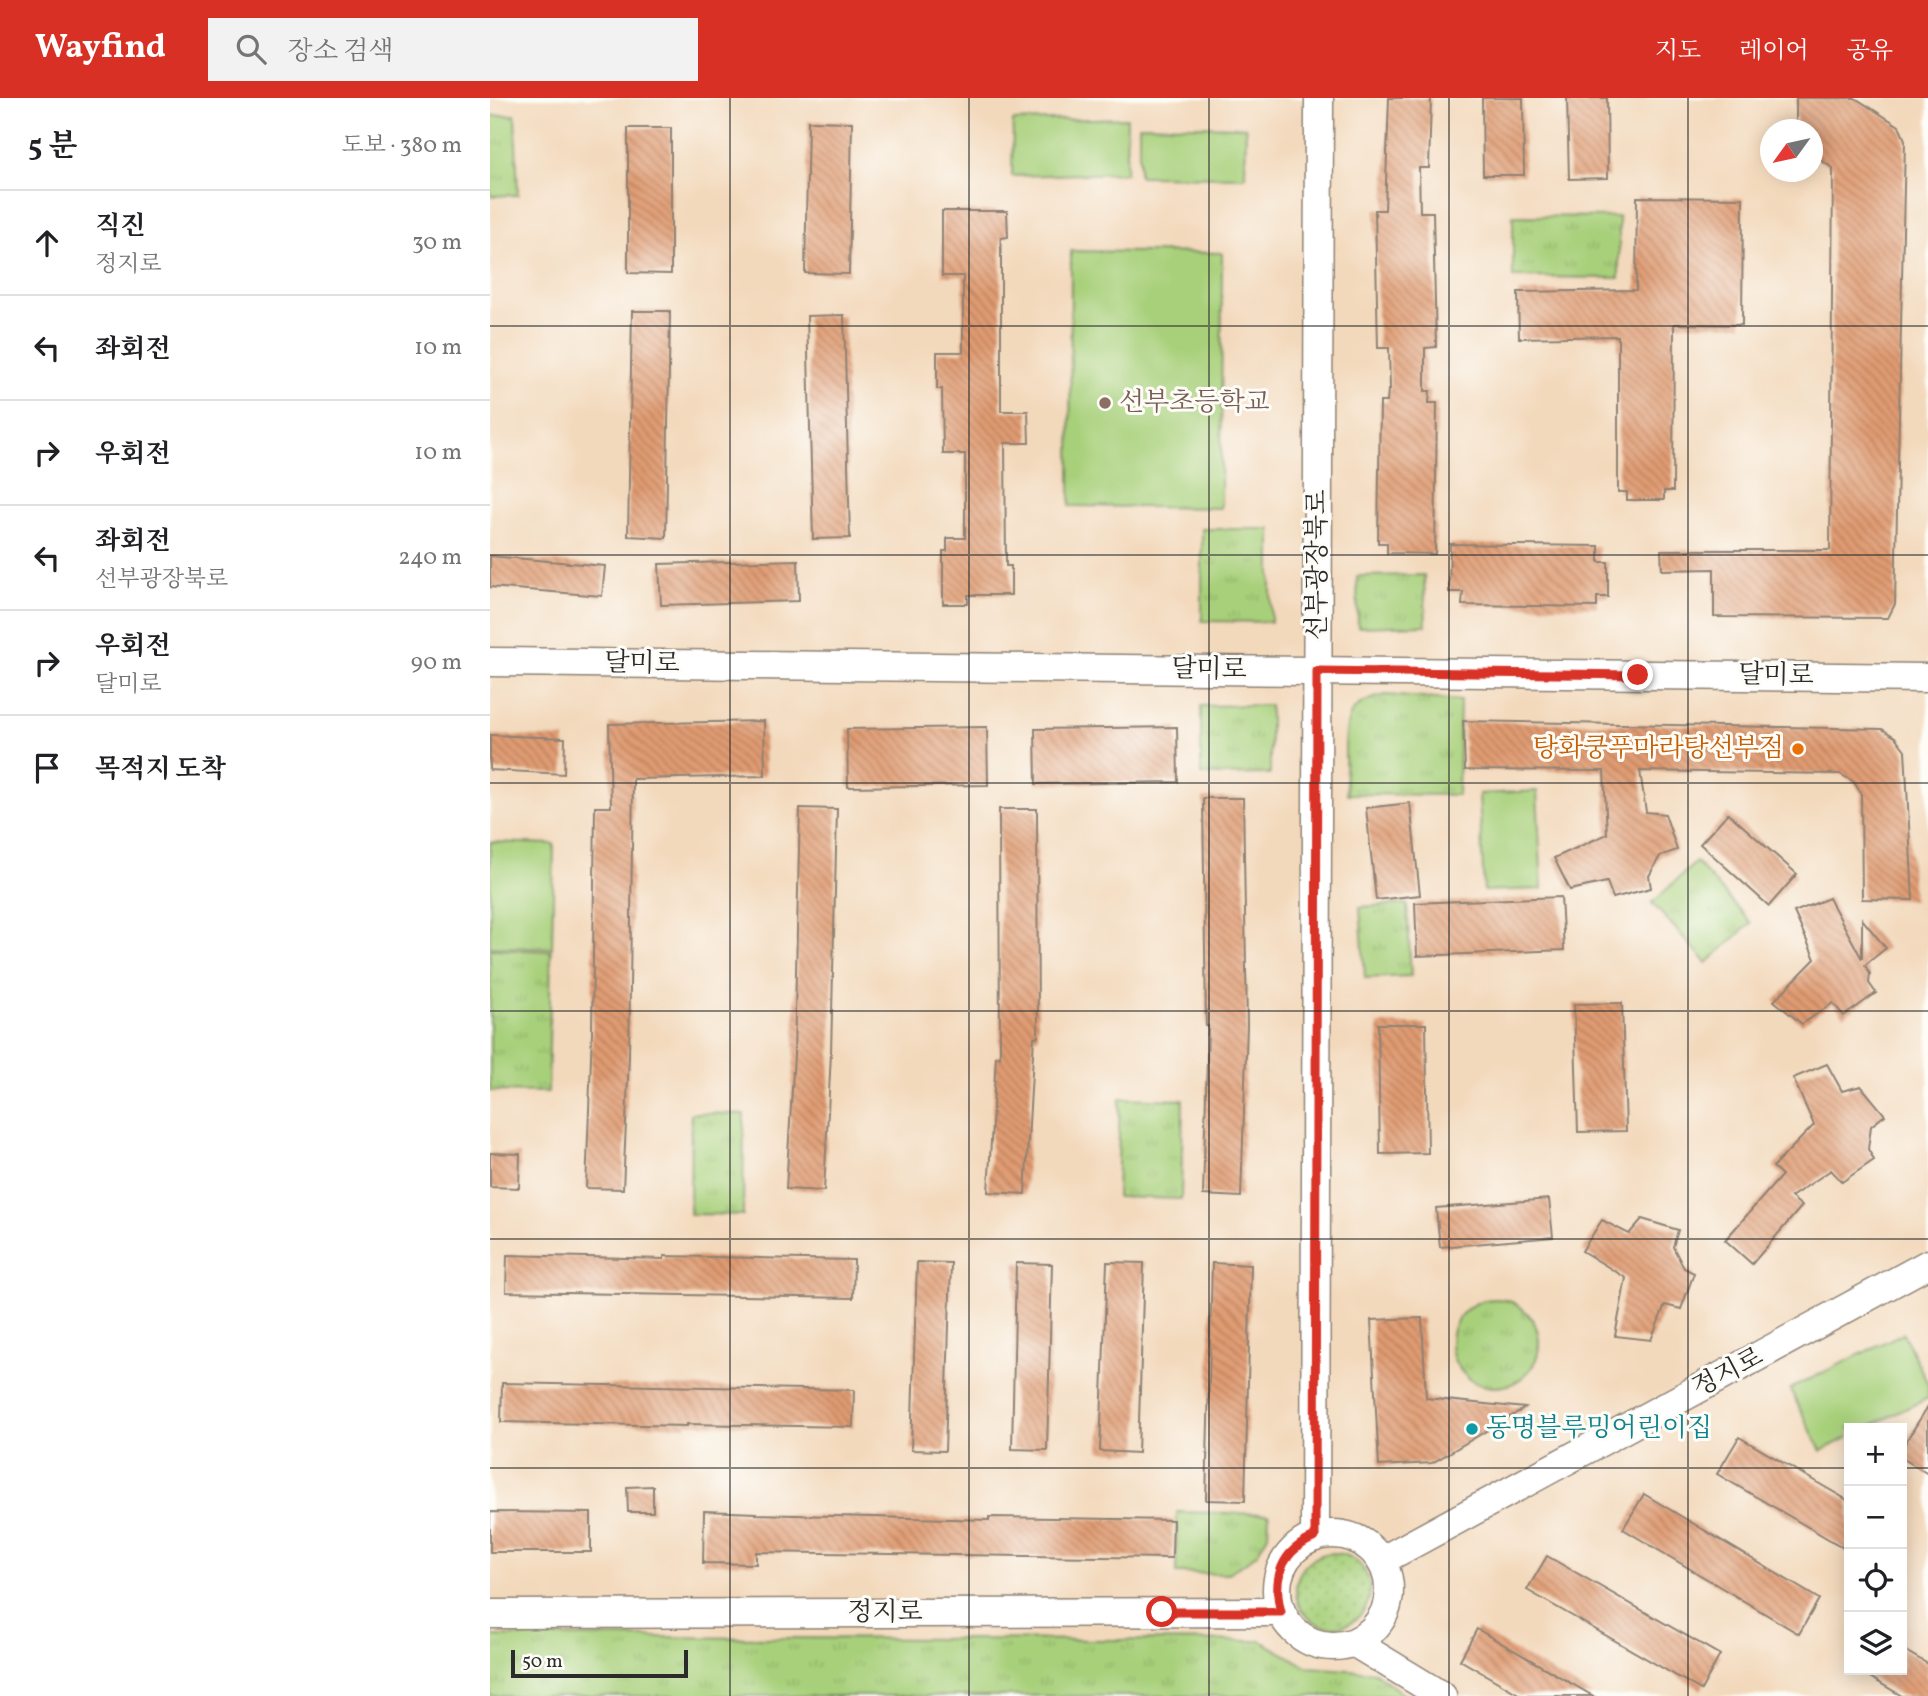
<!DOCTYPE html>
<html lang="ko">
<head>
<meta charset="utf-8">
<style>
  body { margin:0; font-family:Vollkorn,"Noto Serif KR",serif; background:#f2f2f2; color:#202124 }
  .controls { position:absolute; right:21px; bottom:21px; display:grid; overflow:hidden; border-radius:0px; box-shadow:0 4px 18px #0003 }
  .controls button { width:63px; height:63px; display:grid; place-items:center; padding:0; border:0; border-bottom:2px solid #e0e0e0; background:#fff; color:#202124; font:35px sans-serif }
  .compass { position:absolute; left:1270px; top:21px; width:63px; height:63px; border-radius:50%; background:#fff; box-shadow:0 4px 18px #0003; rotate:237deg }
  .scale { position:absolute; left:21px; bottom:18px; width:177px; box-sizing:border-box; padding-left:7px; border:4px solid #2b2b2b; border-top:0; font-size:19px; line-height:24px; white-space:nowrap; color:#2b2b2b; -webkit-text-stroke:5px #fdfcf7; paint-order:stroke }
  .stop { position:absolute; width:21px; height:21px; margin:-16px; border:5px solid #d93025; border-radius:50%; background:#fff }
  .stop.end { background:#d93025; border-color:#fff; box-shadow:0 2px 7px #0008 }
  .list { margin:0; padding:0; list-style:none }
  h2 { display:flex; justify-content:space-between; align-items:center; height:91px; margin:0; padding:0 28px; font-size:30px }
  h2 small { font-size:23px; font-weight:400; color:#757577 }
  .list li { display:grid; grid-template-columns:46px 1fr auto; gap:21px; align-items:center; box-sizing:border-box; height:105px; padding:0 28px; border-top:2px solid #e0e0e0 }
  .list b { display:block; font-size:26px; white-space:nowrap }
  .list p { margin:0; font-size:23px; white-space:nowrap; color:#757577 }
  .list em { font-size:23px; font-style:normal; color:#757577 }
  .icon { flex:none; width:38px; height:38px; fill:none; stroke:currentColor; stroke-width:2; stroke-linecap:round; stroke-linejoin:round }
  .map { position:relative; flex:none; width:1438px; height:1598px; overflow:hidden }
  header { display:flex; align-items:center; gap:42px; box-sizing:border-box; height:98px; padding:0 35px; background:#d93025; color:#fff }
  header strong { font-size:33px }
  nav { display:flex; gap:38px; margin-inline-start:auto; font-size:24px }
  .search { width:490px; height:63px; background:#f2f2f2; display:flex; align-items:center; gap:18px; box-sizing:border-box; padding:0 24px; border-radius:0px; color:#757577; font-size:26px }
  main { display:flex }
  aside { flex:1; background:#fff }
  .map>svg:first-child { display:block }
</style>
</head>
<body>
<header>
<strong>Wayfind</strong>
<div class="search"><svg class="icon" aria-label="search" viewBox="0 0 24 24"><circle cx="10" cy="10" r="6"/><path d="M15 15l6 6"/></svg>장소 검색</div>
<nav><a>지도</a><a>레이어</a><a>공유</a></nav>
</header>
<main>
<aside>
<h2>5 분<small>도보 · 380 m</small></h2>
<ul class="list">
<li><svg class="icon" aria-label="ahead" viewBox="0 0 24 24"><path d="M12 20V5M6 11l6-6 6 6"/></svg><div><b>직진</b><p>정지로</p></div><em>30 m</em></li>
<li><svg class="icon" aria-label="left" viewBox="0 0 24 24"><path d="M17 20v-9H6M10 6l-5 5 5 5"/></svg><div><b>좌회전</b></div><em>10 m</em></li>
<li><svg class="icon" aria-label="right" viewBox="0 0 24 24"><path d="M7 20v-9h11M14 6l5 5-5 5"/></svg><div><b>우회전</b></div><em>10 m</em></li>
<li><svg class="icon" aria-label="left" viewBox="0 0 24 24"><path d="M17 20v-9H6M10 6l-5 5 5 5"/></svg><div><b>좌회전</b><p>선부광장북로</p></div><em>240 m</em></li>
<li><svg class="icon" aria-label="right" viewBox="0 0 24 24"><path d="M7 20v-9h11M14 6l5 5-5 5"/></svg><div><b>우회전</b><p>달미로</p></div><em>90 m</em></li>
<li><svg class="icon" aria-label="arrive" viewBox="0 0 24 24"><path d="M6 21V4h12l-3 4 3 4H6"/></svg><div><b>목적지 도착</b></div></li>
</ul>
</aside>
<div class="map">
<svg width="1438" height="1598" viewBox="0 0 1438 1598">
  <defs>
    <pattern id="grass-dots" width="8" height="8" patternUnits="userSpaceOnUse" patternTransform="scale(1.75)"><rect width="8" height="8" fill="#a8d07a"/><path d="M2 2h.1M6 6h.1" fill="none" stroke="#91b36a" stroke-width="1.8" stroke-linecap="round"/></pattern>
    <pattern id="park-tufts" width="24" height="20" patternUnits="userSpaceOnUse" patternTransform="scale(1.75)"><rect width="24" height="20" fill="#a8d07a"/><path d="M3 7l-1-3M5 7V3M7 7l1-3M15 17l-1-3M17 17v-4M19 17l1-3" fill="none" stroke="#91b36a"/></pattern>
    <pattern id="building-back-hatch" width="6" height="6" patternUnits="userSpaceOnUse" patternTransform="scale(1.75)"><rect width="6" height="6" fill="#e09b72"/><path d="M-1 5l2 2M0 0l6 6M5-1l2 2" fill="none" stroke="#b67f5e"/></pattern>
  </defs>
  <rect width="100%" height="100%" fill="#fdfcf7"/>
  <filter id="ink" filterUnits="userSpaceOnUse"><feTurbulence type="fractalNoise" baseFrequency=".0143" numOctaves="2"/><feDisplacementMap in="SourceGraphic" scale="14" xChannelSelector="R" yChannelSelector="G"/><feConvolveMatrix kernelMatrix="1 2 1 2 8 2 1 2 1" color-interpolation-filters="sRGB"/></filter>
  <filter id="wash" filterUnits="userSpaceOnUse"><feTurbulence type="fractalNoise" baseFrequency=".00686" numOctaves="4" result="noise"/><feDisplacementMap in="SourceGraphic" scale="28" xChannelSelector="R" yChannelSelector="G"/><feGaussianBlur stdDeviation="1.57" result="paint"/><feColorMatrix in="noise" values="0 0 0 0 0 0 0 0 0 0 0 0 0 0 0 0 0 1.4 0 .05"/><feComposite in="paint" operator="in"/></filter>
  <g filter="url(#wash)">
    <rect width="100%" height="100%" fill="#f3d9bc"/>
    <circle fill="url(#grass-dots)" stroke="#6a7e52" stroke-width="2" cx="843" cy="1492" r="37"/>
    <g fill="url(#park-tufts)" stroke="#6a7e52" stroke-width="2">
      <path d="M25 17 28 97 0 98V18Z"/>
      <path d="M1023 118 1129 119V180L1023 179Z"/>
      <path d="M712 431H781V524L712 523Z"/>
      <path d="M934 477 936 527 868 529 867 478Z"/>
      <path d="M896 597 970 603 968 697 857 696C856 675 851 632 862 614 870 603 884 600 896 597Z"/>
      <path d="M780 607V676L711 677V608Z"/>
      <path d="M1206 764 1261 825 1217 865 1162 805Z"/>
      <path d="M917 806 921 878 875 880 870 809Z"/>
      <path d="M0 851 61 853 58 994 0 993Z"/>
      <path d="M630 1000 693 1002 691 1101 627 1099Z"/>
      <path d="M201 1015 254 1016 253 1117 200 1116Z"/>
      <circle cx="1005" cy="1245" r="44"/>
      <path d="M687 1414 779 1416 778 1437 768 1454 755 1465 736 1476 686 1475Z"/>
      <path d="M0 1538 771 1543 818 1569 885 1574 915 1598H0Z"/>
    </g>
    <g fill="#a8d07a" stroke="#6a7e52" stroke-width="2">
      <path d="M637 20 636 75 522 78 523 23Z"/>
      <path d="M649 27 756 29 755 79 649 78Z"/>
      <path d="M581 153 732 155 731 410 580 408Z"/>
      <path d="M1047 693 1052 791 994 793 989 696Z"/>
      <path d="M0 744 64 746 62 850 0 849Z"/>
      <path d="M1413 1235 1438 1286V1300L1376 1330H1359V1339L1331 1353 1300 1291Z"/>
    </g>
    <g id="blocks">
      <g fill="url(#building-back-hatch)">
        <path d="M899 0H941L939 70H929L930 114H943L946 249 935 250V293H940L939 305H947L945 456 897 455V445H888L890 304H897L898 292H900L899 250H888L885 112H895Z"/>
        <path d="M992 0H1033L1034 77H993Z"/>
        <path d="M1077 0H1117L1118 80 1079 81Z"/>
        <path d="M1306 0H1365L1409 28 1415 42 1405 506 1398 520 1224 519V471L1172 472 1171 452H1340L1343 70 1322 57V32H1306Z"/>
        <path d="M318 23 362 24 359 176 315 175Z"/>
        <path d="M138 30H181V176L138 175Z"/>
        <path d="M1147 99 1253 100 1252 227 1184 226 1183 393H1174V402H1137V394H1128V238L1029 240 1028 194 1146 192Z"/>
        <path d="M452 113H517L518 139 511 140V313H538L539 345H515L516 468H521V497H478V506H453V453H457V440H475V356H453L452 291H447V254H473V178H452Z"/>
        <path d="M142 213H180L176 440 138 438Z"/>
        <path d="M354 217 360 440 323 441 317 218Z"/>
        <path d="M960 446 1109 448V464H1118V499H1107V509L972 507 973 494H959Z"/>
        <path d="M0 458 115 468 112 498 0 489Z"/>
        <path d="M308 462 309 503 171 507 169 466Z"/>
        <path d="M274 623 275 678 143 681 139 958 133 1091 96 1090 102 934 105 709H121L119 626Z"/>
        <path d="M973 623 1392 631 1405 639 1415 652 1423 802 1372 801 1371 696 1364 684 1350 676 1150 673 1156 714 1175 716 1187 752 1170 758 1159 778 1161 790 1123 800 1117 784 1080 792 1064 760 1117 736 1114 673 975 672Z"/>
        <path d="M497 629 498 687 358 689 357 631Z"/>
        <path d="M687 629 688 684 546 686 545 631Z"/>
        <path d="M0 637 75 640 74 676 0 672Z"/>
        <path d="M713 700H753L757 927 751 1099 713 1097 718 928H716Z"/>
        <path d="M920 705 930 797 886 802 876 710Z"/>
        <path d="M310 710 347 711 341 955 334 1093 296 1091 304 957Z"/>
        <path d="M509 711H547L548 939H544L535 1096 498 1094 506 958 510 959Z"/>
        <path d="M1238 715 1307 776 1279 808 1210 746Z"/>
        <path d="M1071 799 1074 852 927 858 925 805Z"/>
        <path d="M1339 800 1372 861V821L1396 850 1375 867 1380 876 1379 885 1386 895 1354 918 1343 905 1312 926 1284 903 1325 861 1304 814Z"/>
        <path d="M1132 905 1136 1033 1088 1034 1084 906Z"/>
        <path d="M888 926H936L938 1055 890 1056Z"/>
        <path d="M1337 966 1352 993 1371 988 1395 1017 1381 1028 1378 1051 1384 1062 1352 1084 1341 1072 1301 1099 1312 1108 1262 1166 1235 1142 1292 1077 1283 1069 1324 1027 1303 980Z"/>
        <path d="M0 1055 30 1056 29 1090 0 1089Z"/>
        <path d="M1059 1101 1063 1139 950 1149 946 1110Z"/>
        <path d="M1152 1121 1188 1132 1183 1149 1194 1170 1204 1175 1191 1211 1175 1207 1161 1242 1125 1238 1136 1180 1092 1153 1112 1122 1139 1136Z"/>
        <path d="M17 1157 174 1161V1158L364 1162 363 1200 16 1194Z"/>
        <path d="M427 1164 461 1165 455 1353 421 1352Z"/>
        <path d="M617 1164 654 1165 648 1355 610 1353Z"/>
        <path d="M526 1165 562 1166 557 1352 522 1351Z"/>
        <path d="M722 1165 761 1167 755 1403 716 1402Z"/>
        <path d="M932 1220 936 1300 1035 1310 942 1365 889 1368 881 1222Z"/>
        <path d="M12 1285 364 1292 363 1329 197 1326V1328L11 1324Z"/>
        <path d="M1438 1308V1376L1412 1360V1350Z"/>
        <path d="M1249 1339 1359 1403V1453L1227 1376Z"/>
        <path d="M163 1388V1414H138L137 1389Z"/>
        <path d="M1154 1396 1329 1501 1309 1536 1133 1431Z"/>
        <path d="M214 1413 266 1415V1416L499 1422V1419L683 1422 682 1460 266 1454V1466L213 1465Z"/>
        <path d="M0 1414 101 1415V1454H0Z"/>
        <path d="M1057 1458 1230 1557 1211 1592 1037 1492Z"/>
        <path d="M987 1531 1103 1598H1032L970 1562Z"/>
        <path d="M1412 1551 1438 1566V1598H1412L1368 1572H1412Z"/>
      </g>
    </g>
  </g>
  <g filter="url(#ink)">
    <use href="#blocks" fill-opacity="0" stroke="#8f8274" stroke-width="2"/>
    <g fill="none" stroke-linecap="round" stroke-linejoin="round">
      <defs>
        <g id="minor">
          <path d="M0 564 1438 580"/>
          <circle cx="843" cy="1492" r="56"/>
          <path d="M825 1439 829 0"/>
          <path d="M891 1463 1438 1166"/>
          <path d="M0 1516 791 1514"/>
          <path d="M865 1545 952 1598"/>
        </g>
      </defs>
      <use href="#minor" stroke="#8f8274" stroke-width="31"/>
      <use href="#minor" stroke="#fff" stroke-width="28"/>
    </g>
  </g>
  <g fill="none" stroke-linecap="round" stroke-linejoin="round" filter="url(#ink)">
    <path stroke="#d93025" stroke-width="9" d="M672 1514H791C782 1480 791 1453 825 1439L827 573 1148 577"/>
  </g>
  <path fill="none" stroke="#2b2b2b" stroke-width="2" stroke-opacity="0.55" d="M240 0V1598M479 0V1598M719 0V1598M959 0V1598M1198 0V1598M0 228H1438M0 457H1438M0 685H1438M0 913H1438M0 1141H1438M0 1370H1359M1412 1370H1438"/>
  <circle fill="#8d6e63" stroke="#fdfcf7" stroke-width="2.5" cx="615" cy="305" r="7"/>
  <circle fill="#e8710a" stroke="#fdfcf7" stroke-width="2.5" cx="1308" cy="651" r="7"/>
  <circle fill="#0f9aa8" stroke="#fdfcf7" stroke-width="2.5" cx="982" cy="1331" r="7"/>
  <g text-anchor="middle" dominant-baseline="central" stroke-width="6" stroke-linejoin="round" paint-order="stroke">
    <g font-size="26" fill="#785e54" stroke="#fdfcf7" text-anchor="start">
      <text x="629" y="305">선부초등학교</text>
    </g>
    <g font-size="26" fill="#2b2b2b" stroke="#fdfcf7">
      <text transform="translate(828 467) rotate(-90)">선부광장북로</text>
      <text transform="translate(152 566) rotate(1)">달미로</text>
      <text transform="translate(719 572) rotate(1)">달미로</text>
      <text transform="translate(1286 578) rotate(1)">달미로</text>
      <text transform="translate(1238 1275) rotate(-28)">정지로</text>
      <text x="395" y="1515">정지로</text>
    </g>
    <g font-size="26" fill="#c56008" stroke="#fdfcf7" text-anchor="end">
      <text x="1294" y="651">탕화쿵푸마라탕선부점</text>
    </g>
    <g font-size="26" fill="#0d838f" stroke="#fdfcf7" text-anchor="start">
      <text x="996" y="1331">동명블루밍어린이집</text>
    </g>
  </g>
</svg>
<div class="controls">
<button>+</button>
<button>−</button>
<button><svg class="icon" aria-label="locate" viewBox="0 0 24 24"><circle cx="12" cy="12" r="6"/><path d="M12 2v4M12 18v4M2 12h4M18 12h4"/></svg></button>
<button><svg class="icon" aria-label="layers" viewBox="0 0 24 24"><path d="M12 4l9 5-9 5-9-5zM3 14l9 5 9-5"/></svg></button>
</div>
<svg class="compass" viewBox="-18 -18 36 36"><path d="M0-13l5 13h-10z" fill="#e53935"/><path d="M0 13l5-13h-10z" fill="#757577"/></svg>
<div class="scale">50 m</div>
<div class="stop" style="left:672px;top:1514px"></div>
<div class="stop end" style="left:1148px;top:577px"></div>
</div>
</main>
</body>
</html>
